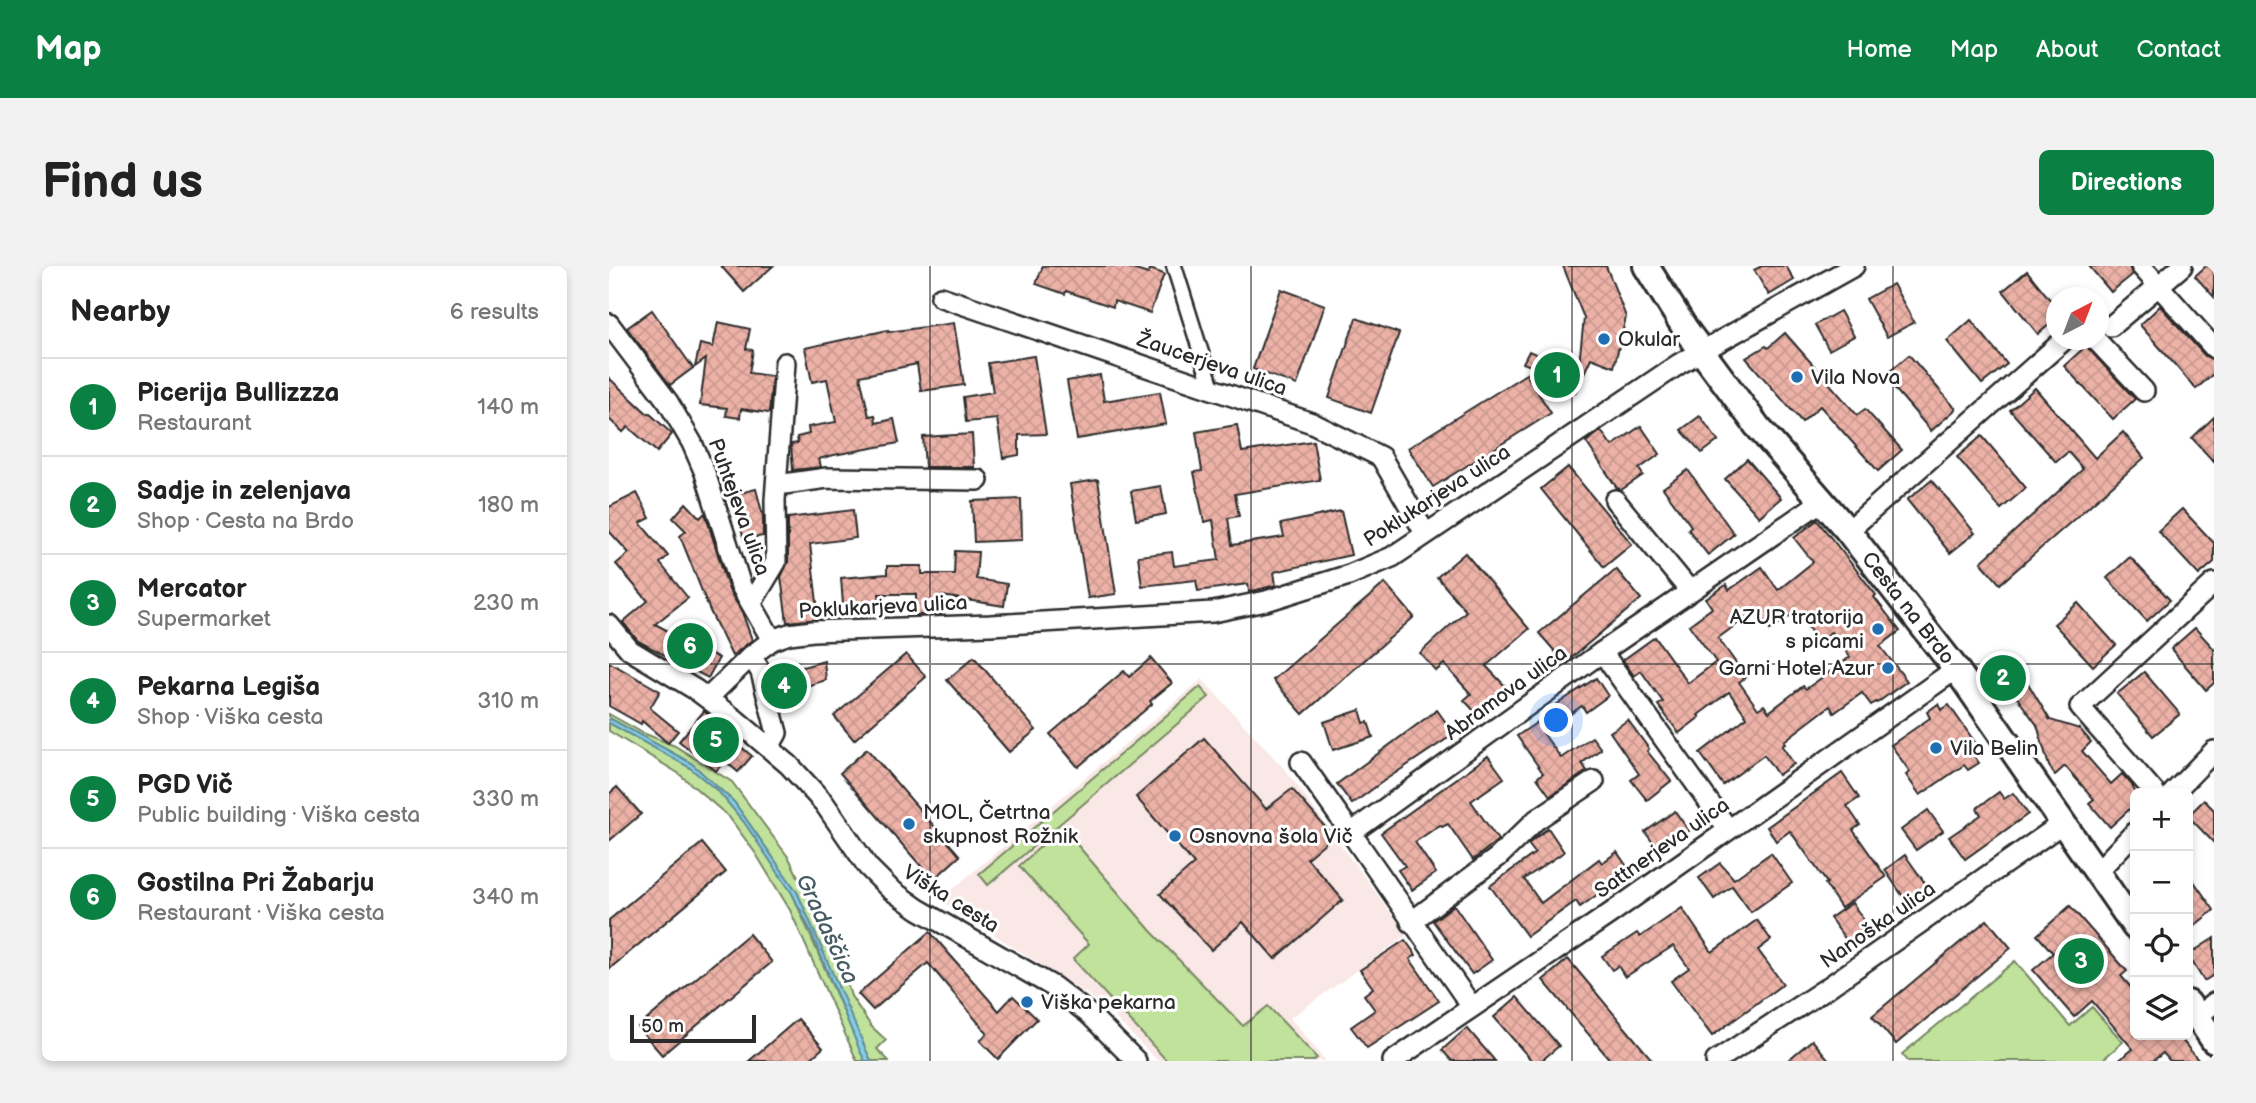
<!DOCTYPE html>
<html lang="en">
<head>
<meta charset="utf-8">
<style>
  body { margin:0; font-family:"Balsamiq Sans",sans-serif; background:#f2f2f2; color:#222 }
  .controls { position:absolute; right:21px; bottom:21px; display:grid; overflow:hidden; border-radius:10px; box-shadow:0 4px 10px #0003 }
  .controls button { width:63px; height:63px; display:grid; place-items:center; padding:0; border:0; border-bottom:2px solid #e0e0e0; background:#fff; color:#222; font:35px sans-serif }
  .compass { position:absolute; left:1437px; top:21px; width:63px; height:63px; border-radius:50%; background:#fff; box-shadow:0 4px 10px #0003; rotate:42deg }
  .scale { position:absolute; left:21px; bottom:18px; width:126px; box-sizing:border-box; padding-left:7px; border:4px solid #2b2b2b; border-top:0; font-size:19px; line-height:24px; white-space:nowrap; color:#2b2b2b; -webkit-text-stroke:5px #fff; paint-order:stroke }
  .you { position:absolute; left:948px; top:455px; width:24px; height:24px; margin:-18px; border:5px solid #fff; border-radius:50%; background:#1a73e8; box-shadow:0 0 0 10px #1a73e833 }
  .badge { display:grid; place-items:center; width:46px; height:46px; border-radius:50%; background:#0b8043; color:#fff; font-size:23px; font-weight:700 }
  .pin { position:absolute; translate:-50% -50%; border:4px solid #fff; box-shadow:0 2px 7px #0006 }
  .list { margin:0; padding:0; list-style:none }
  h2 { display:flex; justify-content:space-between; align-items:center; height:91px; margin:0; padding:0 28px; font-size:30px }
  h2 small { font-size:23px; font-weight:400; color:#767676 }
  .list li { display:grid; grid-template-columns:46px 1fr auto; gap:21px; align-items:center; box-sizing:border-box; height:98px; padding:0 28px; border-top:2px solid #e0e0e0 }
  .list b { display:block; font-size:26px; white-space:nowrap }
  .list p { margin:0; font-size:23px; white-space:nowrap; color:#767676 }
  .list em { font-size:23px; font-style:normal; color:#767676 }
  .icon { flex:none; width:38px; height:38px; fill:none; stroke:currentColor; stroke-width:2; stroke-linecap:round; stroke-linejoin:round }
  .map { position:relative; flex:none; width:1605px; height:795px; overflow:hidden; border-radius:10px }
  header { display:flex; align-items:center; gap:42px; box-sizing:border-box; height:98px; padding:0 35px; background:#0b8043; color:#fff }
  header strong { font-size:33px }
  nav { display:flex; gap:38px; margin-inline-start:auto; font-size:24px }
  .intro { display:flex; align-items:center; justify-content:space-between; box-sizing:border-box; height:168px; padding:0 42px }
  h1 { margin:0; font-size:49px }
  .button { padding:18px 32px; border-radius:10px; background:#0b8043; color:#fff; font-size:24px; font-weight:700 }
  main { display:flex; gap:42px; padding:0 42px }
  aside { flex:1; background:#fff; border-radius:10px; box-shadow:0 4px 10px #0003 }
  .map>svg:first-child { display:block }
</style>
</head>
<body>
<header>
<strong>Map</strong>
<nav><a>Home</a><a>Map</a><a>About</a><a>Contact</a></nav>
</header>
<div class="intro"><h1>Find us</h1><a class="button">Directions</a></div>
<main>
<aside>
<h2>Nearby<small>6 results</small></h2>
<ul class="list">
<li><span class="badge">1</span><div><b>Picerija Bullizzza</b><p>Restaurant</p></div><em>140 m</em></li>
<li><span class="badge">2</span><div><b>Sadje in zelenjava</b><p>Shop · Cesta na Brdo</p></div><em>180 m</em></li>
<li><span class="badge">3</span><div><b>Mercator</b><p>Supermarket</p></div><em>230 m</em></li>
<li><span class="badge">4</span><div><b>Pekarna Legiša</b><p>Shop · Viška cesta</p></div><em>310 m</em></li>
<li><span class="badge">5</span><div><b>PGD Vič</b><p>Public building · Viška cesta</p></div><em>330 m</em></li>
<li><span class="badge">6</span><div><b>Gostilna Pri Žabarju</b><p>Restaurant · Viška cesta</p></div><em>340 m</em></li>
</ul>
</aside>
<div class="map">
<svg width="1605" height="795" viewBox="0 0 1605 795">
  <defs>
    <pattern id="water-ripples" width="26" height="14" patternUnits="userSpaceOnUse" patternTransform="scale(1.75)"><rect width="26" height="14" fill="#86cee7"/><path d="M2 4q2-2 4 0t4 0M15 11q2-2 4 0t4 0" fill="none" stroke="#74b1c6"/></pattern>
    <pattern id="building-cross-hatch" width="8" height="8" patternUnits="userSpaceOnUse" patternTransform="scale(1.75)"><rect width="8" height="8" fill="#ecb2a7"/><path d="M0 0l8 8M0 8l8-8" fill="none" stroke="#cb9990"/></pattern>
  </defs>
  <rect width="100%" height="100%" fill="#fff"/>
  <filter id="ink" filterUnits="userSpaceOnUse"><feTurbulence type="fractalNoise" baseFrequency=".0143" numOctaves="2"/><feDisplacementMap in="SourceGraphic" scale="14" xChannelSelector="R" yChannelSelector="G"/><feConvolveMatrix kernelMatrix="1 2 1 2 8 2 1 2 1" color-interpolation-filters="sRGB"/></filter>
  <g filter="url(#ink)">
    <path fill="#f9e8e5" d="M593 413 678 506 798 669 681 752 717 795H549L490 736 331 634Z"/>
    <g fill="#c1e29b" stroke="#768663" stroke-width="2">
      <path d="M591 421 600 431 379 619 370 608Z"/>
      <path d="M0 448 34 467 66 480 123 516 180 592 206 645 224 673 242 730 262 760 277 774 268 783 280 795H262L258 788 188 626 125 536 82 497 0 452Z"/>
      <path d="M0 457 80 501 110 526 135 556 183 627 256 795H248L181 644 147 588 120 551 69 507 0 465Z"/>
      <path d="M453 561 542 665 634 760 659 740 708 792 704 795H558L464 693 480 678 410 600Z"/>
      <path d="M1406 695 1461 760 1483 741 1514 776 1492 795H1299L1293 788Z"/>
    </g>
    <path fill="url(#water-ripples)" stroke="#628d9c" stroke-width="2" d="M0 452 82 497 125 536 188 626 262 795H256L251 785 203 668 183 627 135 556 110 526 80 501 0 457Z"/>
    <g fill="url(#building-cross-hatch)" stroke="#2b2b2b" stroke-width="2" fill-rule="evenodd">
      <path d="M112 0H164L135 26Z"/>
      <path d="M434 0H514L539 8 541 3 555 8 541 47 505 35 504 41 457 25 456 28 427 18Z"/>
      <path d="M954 0H997L1017 51 1005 101 982 92 966 127 920 106 927 102 914 97 920 85 969 107 975 52Z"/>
      <path d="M1153 0H1177L1185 14 1160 29 1145 4Z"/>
      <path d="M1480 0H1520L1523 9 1502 26Z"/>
      <path d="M1597 0H1605V31L1586 10Z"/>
      <path d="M1418 5 1447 41V53L1429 68 1394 25Z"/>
      <path d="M1284 18 1305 56 1278 71 1257 33Z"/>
      <path d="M672 23 716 39 688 119 644 103Z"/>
      <path d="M1551 40 1596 90 1605 94V107L1587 123 1531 59Z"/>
      <path d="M43 44 84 102 61 119 18 62Z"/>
      <path d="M1231 45 1245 70 1220 84 1206 59Z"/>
      <path d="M747 52 790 67 762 147 720 132Z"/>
      <path d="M1362 54 1398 98 1373 118 1338 75Z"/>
      <path d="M109 56 141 63 137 83 144 84 140 107 163 110 160 147 132 143 131 152 117 150 118 142 91 139 97 93 86 101 91 78 104 81Z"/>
      <path d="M345 57 355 119 312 125 308 98 251 110 260 150 266 149 267 157 285 153 290 177 225 189 210 193 212 201 184 204 182 178 189 177 188 171 200 168 199 161 227 156 218 113 203 116 196 82 279 64V66Z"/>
      <path d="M1176 67 1248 149 1256 143 1293 184 1269 205 1211 140 1193 156 1137 92 1157 80 1159 82Z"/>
      <path d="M1477 80 1526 133 1504 153 1455 100Z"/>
      <path d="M1300 89 1347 143 1322 165 1275 110Z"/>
      <path d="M425 90 437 168 410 169V189L394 192 388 153 357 156 354 131 384 126 379 97Z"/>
      <path d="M917 108 942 147 824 221 799 182Z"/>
      <path d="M491 109 495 135 551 126 557 158 468 173 458 115Z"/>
      <path d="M0 112 39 148 40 147 63 168 48 186 19 161 14 166 0 153Z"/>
      <path d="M1426 122 1486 192 1514 166 1535 192 1391 318 1372 296 1474 203 1459 186 1447 196 1401 144Z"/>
      <path d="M1091 150 1109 175 1093 187 1072 164Z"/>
      <path d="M1605 151V196L1583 172Z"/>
      <path d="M628 159 633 186 704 175 711 214 626 228 630 250 619 252 623 279 675 271 672 258 732 245 742 289 665 306 667 319 640 326 639 318 589 325 587 314 533 320 529 290 563 286 565 300 610 294 604 254 595 256 585 206 593 205 587 166Z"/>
      <path d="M1032 160 1051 188 1030 203 1034 209 1012 224 1008 222 977 176 992 165 1003 180Z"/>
      <path d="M363 168 365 201H316L314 171Z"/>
      <path d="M1373 170 1417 222 1392 243 1348 191Z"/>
      <path d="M1138 193 1172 232 1150 251 1116 213Z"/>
      <path d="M959 201 1023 278 995 301 932 223Z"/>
      <path d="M1079 204 1125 268 1099 289 1079 263 1082 260 1054 222Z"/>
      <path d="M489 214 507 328 479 332 461 218Z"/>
      <path d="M1323 214 1366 267 1341 287 1298 234Z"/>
      <path d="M552 220 557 248 527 254 522 225Z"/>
      <path d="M147 223 154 250V270L135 274 123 229Z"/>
      <path d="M28 227 41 252 31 257 59 290 51 297 79 332 46 358 110 392 99 412 29 375 14 356 39 335 7 298 20 287 0 265V241Z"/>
      <path d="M412 233 413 274 365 276 363 235Z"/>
      <path d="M77 237 91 252 96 247 120 324 133 346 143 374 123 390 101 345 71 270 77 265 64 252Z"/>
      <path d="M1573 243 1605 277V296L1590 309 1549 265Z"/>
      <path d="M244 244 247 272 201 278 210 353 178 356 172 311 179 296V252Z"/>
      <path d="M1208 254 1267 329 1265 331 1291 365 1271 380 1298 415 1268 437 1267 436 1262 439 1253 427 1225 447 1221 440 1175 475 1176 478 1173 480 1185 498 1169 509 1155 489 1114 519 1091 487 1138 451 1120 426 1089 449 1091 451 1070 467 1049 439 1054 436 1032 405 1025 410 1014 394 1046 371 1079 417 1107 396 1080 359 1103 342 1097 333 1117 319 1120 324 1153 301 1169 324 1204 296 1185 272ZM1148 344 1161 364 1188 345 1209 376 1222 366 1241 391 1197 423 1194 420 1160 446 1155 439 1149 443 1130 416 1137 411 1109 372Z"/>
      <path d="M346 285 369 286 367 313 398 318 395 340 333 330V348L307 349V328H270L271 336 234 339 232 312 278 308V300H313V308H345Z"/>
      <path d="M856 287 920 363 877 400 898 422 869 449 855 434 862 428 835 398 827 405 811 387 857 345 828 311Z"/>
      <path d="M1521 291 1561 334 1538 355 1498 312Z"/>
      <path d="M1007 303 1032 333 956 397 930 367Z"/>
      <path d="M776 317 805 351 694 448 664 414Z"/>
      <path d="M1469 337 1507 379 1484 400 1445 358Z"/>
      <path d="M1586 362 1605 383V417L1597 424 1562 383Z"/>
      <path d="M297 388 317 411 245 474 225 450Z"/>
      <path d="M365 391 427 464 400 486 338 414Z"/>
      <path d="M542 392 563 417 541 435 543 438 469 501 441 468 515 405 520 411Z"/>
      <path d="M215 395 217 414 171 428 165 409Z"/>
      <path d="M0 396 51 425 41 442 69 465 59 477 33 455 32 458 0 440Z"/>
      <path d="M1399 398 1418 416 1441 454 1471 463 1482 476 1473 485 1502 518 1513 508 1523 519 1526 526V538L1501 561 1480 537 1485 533 1456 500 1446 509 1440 500 1428 459 1398 418 1396 420 1387 411Z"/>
      <path d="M1535 406 1571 448 1544 470 1508 428Z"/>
      <path d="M987 412 999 430 977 446 973 440 934 467 952 492 983 471 992 483 973 497 978 505 941 530 928 512 934 507 908 470 943 446 941 443Z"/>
      <path d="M1329 438 1332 444 1340 439 1372 485 1365 490 1370 497 1359 504 1355 499 1311 529 1297 509 1301 506 1282 479 1321 452 1318 446Z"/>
      <path d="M751 444 755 457 759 456 764 471 724 484 715 456Z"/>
      <path d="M828 444 845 468 776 514 743 538 728 518Z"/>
      <path d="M95 445 132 476 130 479 143 490 129 506 116 495 107 505 70 475Z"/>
      <path d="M1019 454 1040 483 1038 485 1062 515 1038 534 1022 514 1030 508 1001 466Z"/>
      <path d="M595 472 657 543 683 523 724 570 698 592 734 634 666 693 634 656 602 684 551 628 585 598 527 531Z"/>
      <path d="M258 483 351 590 324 614 231 507Z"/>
      <path d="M879 490 895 512 862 535 889 574 864 594 839 558 833 561 831 559 806 576 827 607 803 624 789 604 796 600 772 567Z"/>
      <path d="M1233 507 1250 532 1238 540 1251 559 1244 564 1277 611 1232 642 1216 618 1218 617 1181 565 1167 575 1158 561Z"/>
      <path d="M8 521 32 548 0 575V528Z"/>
      <path d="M1390 526 1395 533 1404 527 1419 548 1356 593 1340 571 1372 549 1368 542Z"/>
      <path d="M1595 534 1605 544V577L1579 550Z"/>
      <path d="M1319 544 1334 565 1307 584 1292 564Z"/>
      <path d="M1066 545 1080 565 1051 586 1036 566Z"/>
      <path d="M939 562 955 586 915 613 932 637 990 593 993 597 1008 586 1021 605 971 641 967 635 918 670 881 620 926 587 919 578Z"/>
      <path d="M93 577 117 606 0 703V654Z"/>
      <path d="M1162 587 1183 617 1142 646 1123 620 1105 633 1090 612 1111 597 1125 613Z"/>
      <path d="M1296 589 1318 620 1297 635 1276 604Z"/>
      <path d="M1579 607 1605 644 1586 659 1579 650Z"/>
      <path d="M1243 637 1259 660 1238 675 1221 652Z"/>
      <path d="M845 639 883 694 863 708 824 655Z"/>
      <path d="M1461 640 1518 705 1512 710 1526 726V769H1569L1590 795H1561L1554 787 1544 795H1509L1524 783 1483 735 1465 751 1424 704 1444 687 1428 669Z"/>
      <path d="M1073 642 1103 686 1148 654 1162 674 1149 684 1174 718 1103 770 1062 715 1080 702 1064 680 1016 711 1009 700 1003 704 993 690 1028 667 1031 671Z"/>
      <path d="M1378 654 1402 682 1287 778 1263 750Z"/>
      <path d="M321 666 390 745 404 730 428 753 389 793 371 775 378 767 319 697 264 744 249 728Z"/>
      <path d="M140 668 163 696 53 789 29 761Z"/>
      <path d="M1605 672V709L1595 715 1579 689Z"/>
      <path d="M796 674 807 689 801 693 830 735 758 782 742 761 766 744 755 729 764 722 751 704Z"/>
      <path d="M959 693 1044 795H1002L934 714Z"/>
      <path d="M908 731 950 780 932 795H923L885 751Z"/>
      <path d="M189 753 214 782 199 795H140Z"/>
      <path d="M858 762 886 795H843L833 784Z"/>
      <path d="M1203 774 1221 795H1178Z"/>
    </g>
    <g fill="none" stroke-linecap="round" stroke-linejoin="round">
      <defs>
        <path id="pedestrian" d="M565 0 603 122"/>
        <g id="minor">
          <path d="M1532 0 1605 82"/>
          <path d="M332 31 703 157 772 191 816 267"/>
          <path d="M0 58 59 136 83 177 96 207 132 320 163 374"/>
          <path d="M1502 60 1573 0"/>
          <path d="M1487 74 1535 125"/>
          <path d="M168 219 218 212 369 214"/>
          <path d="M1006 234 1081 325"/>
          <path d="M1239 265 1455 74"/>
          <path d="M143 336 167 296 166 234 176 97"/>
          <path d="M0 359 21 384 87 424 127 454 180 499 215 537 259 601 281 623 309 643 445 721 480 748 527 795"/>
          <path d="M993 386 1119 563"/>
          <path d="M142 390 152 406 168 467 160 481"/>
          <path d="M99 432 142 390 163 374 180 368 204 365 381 359 604 346 657 335 740 309 783 291 1070 98 1245 0"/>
          <path d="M692 496 742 567"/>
          <path d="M1546 527 1471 441 1605 317"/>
          <path d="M1564 527 1605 485"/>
          <path d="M1488 606 1526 566"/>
          <path d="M802 656 889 591 927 554 985 515"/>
          <path d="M863 741 742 567 993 386 1213 235"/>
          <path d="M1588 751 1605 737"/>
          <path d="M784 795 1002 647 1347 403"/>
          <path d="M1107 795 1218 722 1454 557"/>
        </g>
        <g id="tertiary">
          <path d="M1037 0 1077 64 1148 160 1239 265 1347 403 1526 661"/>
          <path d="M1579 737 1605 775"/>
        </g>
      </defs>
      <use href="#pedestrian" stroke="#2b2b2b" stroke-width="19"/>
      <use href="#minor" stroke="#2b2b2b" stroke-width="24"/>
      <use href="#tertiary" stroke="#2b2b2b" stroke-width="30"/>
      <use href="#pedestrian" stroke="#fff" stroke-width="14"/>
      <use href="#minor" stroke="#fff" stroke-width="19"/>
      <use href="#tertiary" stroke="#fff" stroke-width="24"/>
    </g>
  </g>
  <path fill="none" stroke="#2b2b2b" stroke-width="2" stroke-opacity="0.55" d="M321 0V795M642 0V795M963 0V795M1284 0V795M0 398H1605"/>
  <g fill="#1f6fb2" stroke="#fff" stroke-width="2.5">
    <circle cx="995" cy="73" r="7"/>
    <circle cx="1188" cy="111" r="7"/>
    <circle cx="1269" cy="363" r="7"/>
    <circle cx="1279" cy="402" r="7"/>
    <circle cx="1327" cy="482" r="7"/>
    <circle cx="300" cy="558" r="7"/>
    <circle cx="566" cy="570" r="7"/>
    <circle cx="418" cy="736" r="7"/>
  </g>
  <g text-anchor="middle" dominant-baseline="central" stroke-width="6" stroke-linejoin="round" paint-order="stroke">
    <g font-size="21" fill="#2b2b2b" stroke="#fff" text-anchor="start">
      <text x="1009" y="73">Okular</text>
      <text x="1202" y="111">Vila Nova</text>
      <text x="1255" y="351" text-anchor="end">AZUR tratorija<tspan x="1255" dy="24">s picami</tspan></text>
      <text x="1265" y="402" text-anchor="end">Garni Hotel Azur</text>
      <text x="1341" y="482">Vila Belin</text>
      <text x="314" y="546">MOL, Četrtna<tspan x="314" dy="24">skupnost Rožnik</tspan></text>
      <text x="580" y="570">Osnovna šola Vič</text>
      <text x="432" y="736">Viška pekarna</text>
    </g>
    <g font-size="21" fill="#2b2b2b" stroke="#fff">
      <text transform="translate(603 98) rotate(19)">Žaucerjeva ulica</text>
      <text transform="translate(828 230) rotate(-33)">Poklukarjeva ulica</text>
      <text transform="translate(130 241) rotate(70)">Puhtejeva ulica</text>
      <text transform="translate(274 341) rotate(-3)">Poklukarjeva ulica</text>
      <text transform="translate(1299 342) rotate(52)">Cesta na Brdo</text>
      <text transform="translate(897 427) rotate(-36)">Abramova ulica</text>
      <text transform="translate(1053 582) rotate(-35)">Sattnerjeva ulica</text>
      <text transform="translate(342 633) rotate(32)">Viška cesta</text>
      <text transform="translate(1269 659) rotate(-35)">Nanoška ulica</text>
    </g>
    <g font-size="23" font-style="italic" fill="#465c63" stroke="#fff">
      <text transform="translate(218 663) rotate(65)">Gradaščica</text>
    </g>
  </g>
</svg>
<div class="controls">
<button>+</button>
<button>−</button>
<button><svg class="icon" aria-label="locate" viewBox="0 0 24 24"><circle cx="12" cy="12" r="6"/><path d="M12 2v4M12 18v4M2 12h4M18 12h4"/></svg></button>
<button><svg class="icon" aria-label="layers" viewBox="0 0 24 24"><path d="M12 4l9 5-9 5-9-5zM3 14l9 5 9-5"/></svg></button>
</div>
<svg class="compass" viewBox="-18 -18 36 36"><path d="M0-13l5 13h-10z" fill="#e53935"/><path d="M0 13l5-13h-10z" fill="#767676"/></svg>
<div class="scale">50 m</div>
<div class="you"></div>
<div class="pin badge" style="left:948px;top:109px">1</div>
<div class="pin badge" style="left:1394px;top:412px">2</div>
<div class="pin badge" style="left:1472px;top:695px">3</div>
<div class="pin badge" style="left:175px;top:420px">4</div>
<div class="pin badge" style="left:107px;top:474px">5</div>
<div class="pin badge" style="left:81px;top:380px">6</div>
</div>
</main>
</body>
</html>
